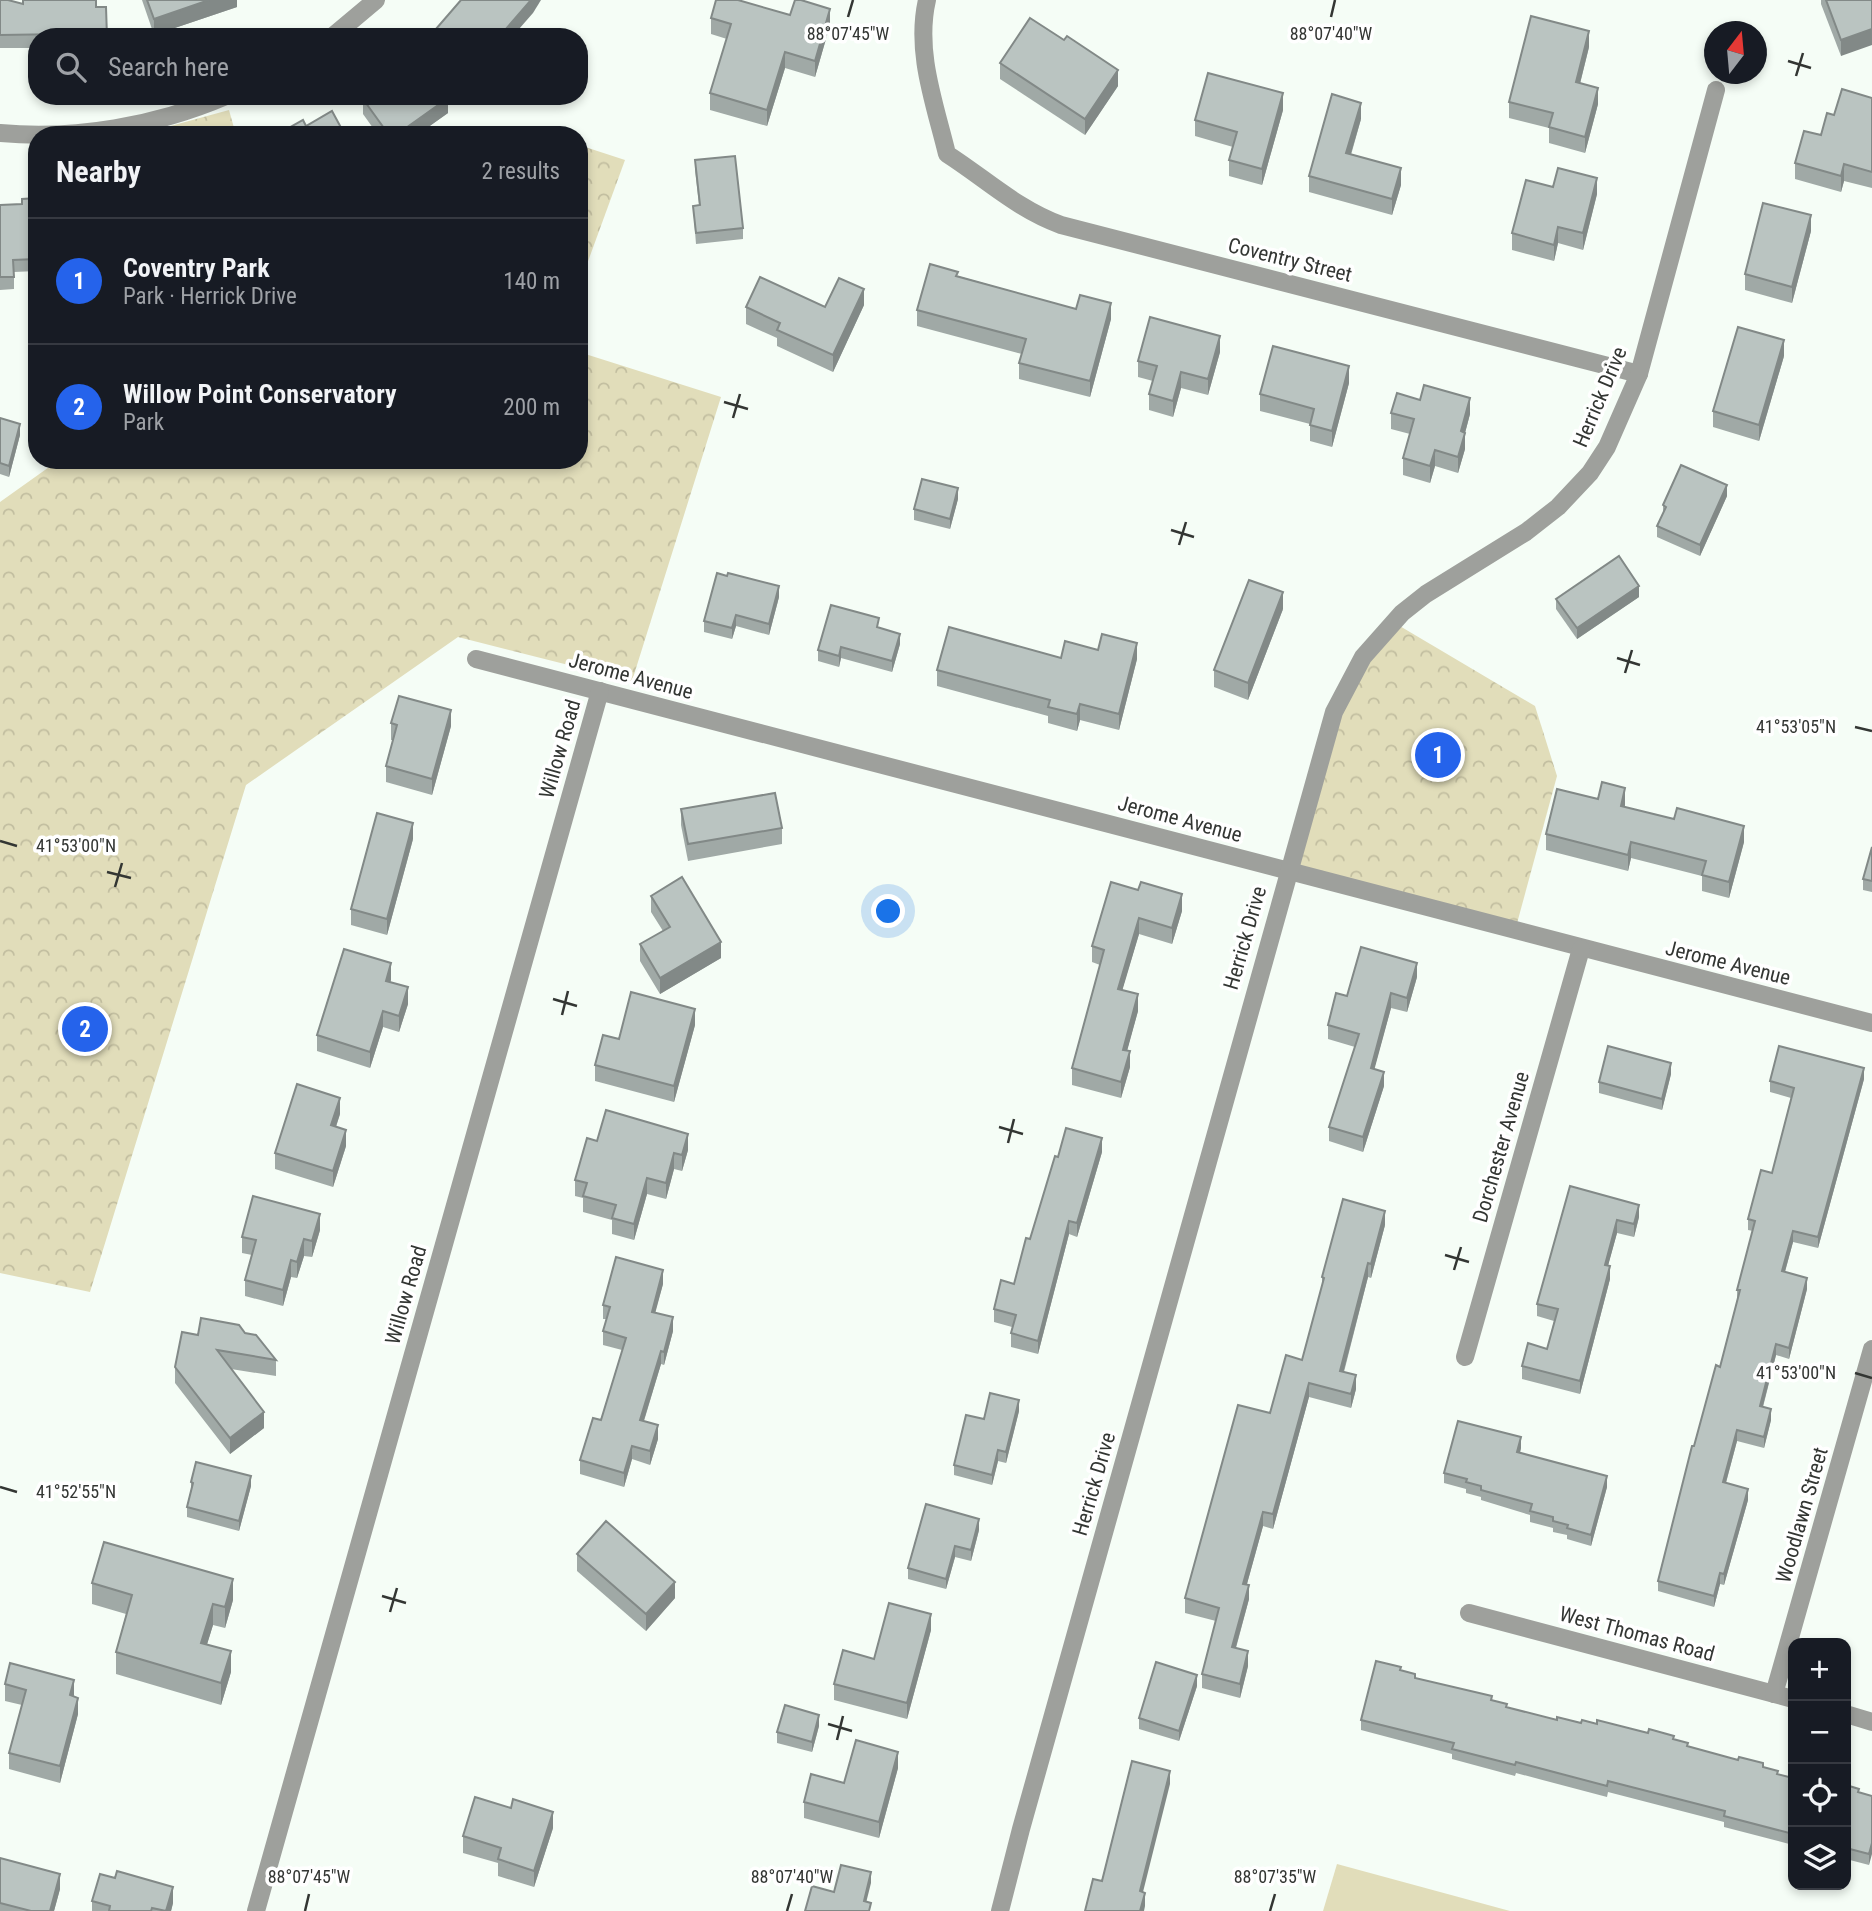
<!DOCTYPE html>
<html lang="en">
<head>
<meta charset="utf-8">
<style>
  body { margin:0; font-family:"Roboto Condensed",sans-serif; background:#20242c; color:#f1f3f6 }
  .controls { position:absolute; right:21px; bottom:21px; display:grid; overflow:hidden; border-radius:14px; box-shadow:0 4px 10px #0003 }
  .controls button { width:63px; height:63px; display:grid; place-items:center; padding:0; border:0; border-bottom:2px solid #363941; background:#171b24; color:#f1f3f6; font:35px sans-serif }
  .compass { position:absolute; left:1704px; top:21px; width:63px; height:63px; border-radius:50%; background:#171b24; box-shadow:0 4px 10px #0003; rotate:16deg }
  .you { position:absolute; left:889px; top:912px; width:24px; height:24px; margin:-18px; border:5px solid #fff; border-radius:50%; background:#1a73e8; box-shadow:0 0 0 10px #1a73e833 }
  .badge { display:grid; place-items:center; width:46px; height:46px; border-radius:50%; background:#2563eb; color:#fff; font-size:23px; font-weight:700 }
  .pin { position:absolute; translate:-50% -50%; border:4px solid #fff; box-shadow:0 2px 7px #0006 }
  .list { margin:0; padding:0; list-style:none }
  h2 { display:flex; justify-content:space-between; align-items:center; height:91px; margin:0; padding:0 28px; font-size:30px }
  h2 small { font-size:23px; font-weight:400; color:#9ea1a6 }
  .list li { display:grid; grid-template-columns:46px 1fr auto; gap:21px; align-items:center; box-sizing:border-box; height:126px; padding:0 28px; border-top:2px solid #363941 }
  .list b { display:block; font-size:26px; white-space:nowrap }
  .list p { margin:0; font-size:23px; white-space:nowrap; color:#9ea1a6 }
  .list em { font-size:23px; font-style:normal; color:#9ea1a6 }
  .icon { flex:none; width:38px; height:38px; fill:none; stroke:currentColor; stroke-width:2; stroke-linecap:round; stroke-linejoin:round }
  .map { position:relative; flex:none; width:1872px; height:1911px; overflow:hidden }
  .search { position:absolute; background:#171b24; box-shadow:0 4px 10px #0003; left:28px; top:28px; width:560px; height:77px; display:flex; align-items:center; gap:18px; box-sizing:border-box; padding:0 24px; border-radius:28px; color:#9ea1a6; font-size:26px }
  .panel { position:absolute; background:#171b24; box-shadow:0 4px 10px #0003; left:28px; top:126px; width:560px; height:343px; border-radius:28px }
  .map>svg:first-child { display:block }
</style>
</head>
<body>
<div class="map">
<svg width="1872" height="1911" viewBox="0 0 1872 1911">
  <defs>
    <pattern id="park-crowns" width="20" height="18" patternUnits="userSpaceOnUse" patternTransform="scale(1.75)"><rect width="20" height="18" fill="#e1ddba"/><path d="M2 6a3 3 0 1 1 6 0M12 15a3 3 0 1 1 6 0" fill="none" stroke="#c2bea0"/></pattern>
  </defs>
  <rect width="100%" height="100%" fill="#f5fdf6"/>
  <path fill="#e1ddba" d="M1337 1864 1510 1911H1323Z"/>
  <g fill="url(#park-crowns)">
    <path d="M229 110 236 135H156V130Z"/>
    <path d="M579 145 625 160 579 286Z"/>
    <path d="M579 352 721 397 632 681 458 637 246 785 90 1292 0 1273V502L59 460H579Z"/>
    <path d="M1393 622 1535 706 1557 776 1516 927 1293 867 1332 733 1355 679Z"/>
  </g>
  <g fill="none" stroke-linecap="round" stroke-linejoin="round">
    <g stroke="#9ea09c" stroke-width="18">
      <path d="M927 0C915 52 935 104 947 154 986 179 1017 209 1061 225L1639 374"/>
      <path d="M332 37 376 0"/>
      <path d="M0 133C75 140 156 126 226 96"/>
      <path d="M476 659 1872 1023"/>
      <path d="M1465 1357 1581 949"/>
      <path d="M1469 1613 1793 1699"/>
      <path d="M1774 1694 1872 1349"/>
      <path d="M1846 1714 1872 1722"/>
      <path d="M256 1911 600 691"/>
      <path d="M1000 1911 1021 1829 1334 712 1363 657 1402 613 1426 594 1526 532 1558 507 1590 473 1607 447 1639 374 1716 90"/>
    </g>
  </g>
  <g fill="#a0a9a6">
    <path d="M0 0 23 4 96 7 107 37H37V48H0Z"/>
    <path d="M142 0H237V7L154 35Z"/>
    <path d="M1821 0H1872L1841 56 1821 4Z"/>
    <path d="M790 15 830 25 815 77 785 68 767 126 710 110V93L727 39 711 34V18Z"/>
    <path d="M1589 47 1580 84 1598 104 1585 153 1549 143V128L1509 118V102Z"/>
    <path d="M1000 63 1118 86 1085 135 1000 79Z"/>
    <path d="M1872 98V188L1844 181 1841 192 1795 179V163L1821 135 1834 115Z"/>
    <path d="M363 99 448 101V113L417 135H378L363 114Z"/>
    <path d="M1283 110 1262 185 1229 176V160L1233 147 1195 136V120Z"/>
    <path d="M1361 119 1351 155 1401 185 1392 215 1309 192V176Z"/>
    <path d="M695 160 743 228V239L696 244 693 206 699 205 695 170Z"/>
    <path d="M1553 187 1597 194 1583 250 1558 243 1554 261 1512 250V233Z"/>
    <path d="M37 198V271L14 272V289L0 290V205L22 204Z"/>
    <path d="M1811 231 1792 303 1745 290V274Z"/>
    <path d="M958 276 1111 319 1090 397 1019 379V363L1022 354 917 326V310Z"/>
    <path d="M864 305 833 372 777 346V338L746 324V307H825Z"/>
    <path d="M1220 352 1208 395 1181 388 1173 417 1149 410V394L1153 381 1138 377V361Z"/>
    <path d="M1784 356 1759 441 1713 427V411Z"/>
    <path d="M1349 383 1332 447 1310 441V424L1260 411V394Z"/>
    <path d="M1391 413 1470 414 1465 433V449L1458 473 1435 466 1430 483 1403 475V458L1410 434 1391 429Z"/>
    <path d="M0 418 20 435 9 477 0 474Z"/>
    <path d="M1727 496 1700 556 1657 537V526L1663 513V505Z"/>
    <path d="M958 499 950 529 914 520V509Z"/>
    <path d="M779 597 769 635 736 626 732 639 704 632V621Z"/>
    <path d="M1639 597 1577 639 1556 609V599Z"/>
    <path d="M1283 609 1248 700 1214 687V670Z"/>
    <path d="M879 628 900 644 892 672 841 658 839 667 818 661V650Z"/>
    <path d="M1061 658 1137 659 1119 730 1080 720 1077 731 1048 723V716L937 686V670Z"/>
    <path d="M391 723 451 726 432 795 386 782V766L393 740H391Z"/>
    <path d="M1598 799 1625 805V807L1744 842 1729 898 1702 891V876L1631 858 1628 871 1546 850V834Z"/>
    <path d="M681 809 782 828V844L688 861 681 825Z"/>
    <path d="M413 839 387 935 351 925V909Z"/>
    <path d="M1872 847V892L1863 890V879Z"/>
    <path d="M1111 882 1182 911 1172 944 1139 934 1122 990 1138 1011 1127 1050 1130 1067 1121 1098 1072 1085V1068L1100 965 1092 962V946Z"/>
    <path d="M651 896 721 958 660 994 640 961V944L663 931 651 912Z"/>
    <path d="M1417 977 1407 1012 1391 1008 1374 1069 1384 1086 1363 1152 1329 1141V1127L1355 1047 1328 1039V1025L1347 996Z"/>
    <path d="M391 980 390 982 408 1004 399 1032 383 1027 370 1068 317 1051V1035Z"/>
    <path d="M695 1025 674 1102 595 1081V1065L619 1039Z"/>
    <path d="M1671 1074 1662 1110 1599 1093V1082Z"/>
    <path d="M1864 1079 1818 1248 1793 1242 1785 1272 1807 1289 1789 1359 1776 1355 1763 1407 1771 1420 1764 1448 1737 1441 1726 1483 1748 1500 1724 1585 1720 1584 1714 1607 1658 1591V1581L1694 1446 1720 1367 1737 1300V1290L1753 1231 1748 1230V1219L1772 1173 1791 1098 1770 1092V1081Z"/>
    <path d="M340 1114 336 1127 346 1146 333 1187 275 1169V1153Z"/>
    <path d="M597 1141 688 1150 682 1171 674 1169 666 1199 647 1194 634 1240 612 1234V1220L583 1212V1198L575 1196V1180Z"/>
    <path d="M1102 1152 1077 1237 1069 1234 1038 1354 1011 1347V1333L1012 1327 994 1322V1309L1014 1284 1058 1157Z"/>
    <path d="M1570 1186 1639 1217 1634 1237 1617 1233 1608 1265 1610 1279 1580 1394 1522 1379V1366L1547 1349 1554 1321 1537 1316V1304Z"/>
    <path d="M1385 1225 1371 1278 1368 1277 1344 1372 1356 1389 1351 1408 1309 1397 1273 1529 1263 1526 1247 1584 1249 1599 1236 1648 1248 1666 1240 1698 1202 1688V1674L1216 1621 1185 1613V1598L1270 1413 1302 1360 1322 1288V1277Z"/>
    <path d="M320 1230 312 1257 304 1256 297 1278 291 1277 283 1306 245 1296V1280L252 1255 242 1253V1237Z"/>
    <path d="M663 1284 655 1312 673 1331 664 1365 661 1364 644 1421 658 1439 650 1465 632 1459 624 1487 580 1474V1460L601 1420 622 1350 603 1345V1331L606 1319H603V1305Z"/>
    <path d="M245 1333 276 1360V1376L231 1369 264 1428 230 1454 175 1383V1367L198 1335Z"/>
    <path d="M1019 1411 1006 1463 998 1461 992 1485 954 1475V1465L984 1419Z"/>
    <path d="M1521 1448 1520 1453 1607 1487 1591 1546 1567 1539V1535L1553 1532V1528L1530 1522V1515L1481 1500V1497L1466 1493V1489L1444 1483V1473Z"/>
    <path d="M191 1482 251 1486 239 1531 187 1517V1507L191 1492Z"/>
    <path d="M979 1530 971 1561 955 1557 946 1589 908 1579V1568Z"/>
    <path d="M577 1554 675 1598 646 1631 577 1571Z"/>
    <path d="M92 1583 233 1600 225 1628 213 1625 207 1644 231 1672 221 1705 116 1674V1652L126 1614 92 1604Z"/>
    <path d="M931 1630 907 1719 834 1700V1684L874 1659Z"/>
    <path d="M1401 1671 1415 1678 1492 1700 1507 1707 1557 1720 1597 1724 1674 1739 1688 1746 1763 1767 1778 1774 1793 1778V1845L1724 1827V1822L1608 1792 1607 1797 1516 1773 1515 1776 1452 1759V1754L1361 1730V1720Z"/>
    <path d="M5 1684 74 1696 78 1714 60 1783 9 1769V1753L22 1705 5 1701Z"/>
    <path d="M1197 1686 1179 1741 1139 1729V1718Z"/>
    <path d="M819 1726 812 1752 777 1743V1732Z"/>
    <path d="M898 1768 879 1838 804 1818V1802L844 1783Z"/>
    <path d="M1846 1785 1859 1793 1872 1796 1869 1865 1846 1859Z"/>
    <path d="M553 1828 534 1887 498 1876V1863L463 1853V1836Z"/>
    <path d="M0 1858 60 1889 54 1911H0Z"/>
    <path d="M92 1901 173 1903 171 1911H92Z"/>
  </g>
  <g fill="#828987">
    <path d="M209 0H237V7L154 35V19Z"/>
    <path d="M531 0H541L533 13 512 37H499Z"/>
    <path d="M830 9V25L815 77V61Z"/>
    <path d="M1872 29V45L1841 56V40Z"/>
    <path d="M1589 31V47L1576 99V82Z"/>
    <path d="M785 52V68L767 126V110Z"/>
    <path d="M1118 70V86L1085 135V119Z"/>
    <path d="M1598 88V104L1585 153V137Z"/>
    <path d="M1283 93V110L1262 185V169Z"/>
    <path d="M443 96H452L448 101V113L417 135H396Z"/>
    <path d="M1361 103V119L1346 170V153Z"/>
    <path d="M1844 164V181L1841 192V176Z"/>
    <path d="M1401 168V185L1392 215V199Z"/>
    <path d="M1597 178V194L1583 250V233Z"/>
    <path d="M1811 215V231L1792 303V287Z"/>
    <path d="M1558 227V243L1554 261V245Z"/>
    <path d="M864 289V305L833 372V355Z"/>
    <path d="M1111 303V319L1090 397V381Z"/>
    <path d="M1220 336V352L1208 395V379Z"/>
    <path d="M1784 340V356L1759 441V425Z"/>
    <path d="M1349 366V383L1332 447V431Z"/>
    <path d="M1181 372V388L1173 417V401Z"/>
    <path d="M1470 398V414L1461 448V431Z"/>
    <path d="M20 424V435L9 477V466Z"/>
    <path d="M1465 433V449L1458 473V457Z"/>
    <path d="M1435 450V466L1430 483V466Z"/>
    <path d="M1727 485V496L1700 556V545Z"/>
    <path d="M958 488V499L950 529V519Z"/>
    <path d="M779 586V597L769 635V624Z"/>
    <path d="M1639 586V597L1577 639V628Z"/>
    <path d="M1283 592V609L1248 700V683Z"/>
    <path d="M736 615V626L732 639V628Z"/>
    <path d="M900 634V644L892 672V661Z"/>
    <path d="M1137 643V659L1119 730V714Z"/>
    <path d="M841 647V658L839 667V656Z"/>
    <path d="M1080 704V720L1077 731V714Z"/>
    <path d="M451 710V726L432 795V779Z"/>
    <path d="M1625 788V805L1621 822V806Z"/>
    <path d="M413 823V839L387 935V919Z"/>
    <path d="M1744 826V842L1729 898V882Z"/>
    <path d="M1631 842V858L1628 871V855Z"/>
    <path d="M1182 894V911L1172 944V928Z"/>
    <path d="M1139 918V934L1118 1005V989Z"/>
    <path d="M721 942V958L660 994V978Z"/>
    <path d="M391 963V980L386 997V981Z"/>
    <path d="M1417 963V977L1407 1012V998Z"/>
    <path d="M408 987V1004L399 1032V1016Z"/>
    <path d="M1391 993V1008L1371 1082V1068Z"/>
    <path d="M1138 994V1011L1123 1066V1050Z"/>
    <path d="M695 1009V1025L674 1102V1086Z"/>
    <path d="M383 1011V1027L370 1068V1052Z"/>
    <path d="M1130 1051V1067L1121 1098V1082Z"/>
    <path d="M1671 1063V1074L1662 1110V1099Z"/>
    <path d="M1864 1068V1079L1818 1248V1237Z"/>
    <path d="M1384 1072V1086L1363 1152V1137Z"/>
    <path d="M340 1098V1114L331 1141V1125Z"/>
    <path d="M346 1130V1146L333 1187V1171Z"/>
    <path d="M688 1134V1150L682 1171V1155Z"/>
    <path d="M1102 1138V1152L1077 1237V1223Z"/>
    <path d="M674 1153V1169L666 1199V1183Z"/>
    <path d="M647 1178V1194L634 1240V1224Z"/>
    <path d="M1639 1205V1217L1634 1237V1224Z"/>
    <path d="M1385 1211V1225L1371 1278V1264Z"/>
    <path d="M320 1214V1230L312 1257V1241Z"/>
    <path d="M1617 1220V1233L1605 1277V1265Z"/>
    <path d="M1069 1221V1234L1038 1354V1341Z"/>
    <path d="M1793 1231V1242L1782 1282V1271Z"/>
    <path d="M304 1239V1256L297 1278V1262Z"/>
    <path d="M291 1260V1277L283 1306V1290Z"/>
    <path d="M1368 1263V1277L1340 1385V1371Z"/>
    <path d="M1610 1266V1279L1580 1394V1381Z"/>
    <path d="M663 1270V1284L652 1325V1312Z"/>
    <path d="M1807 1278V1289L1789 1359V1348Z"/>
    <path d="M673 1317V1331L664 1365V1352Z"/>
    <path d="M1776 1344V1355L1760 1417V1406Z"/>
    <path d="M661 1351V1364L640 1433V1420Z"/>
    <path d="M1356 1375V1389L1351 1408V1394Z"/>
    <path d="M1309 1383V1397L1273 1529V1514Z"/>
    <path d="M1019 1400V1411L1006 1463V1452Z"/>
    <path d="M1771 1409V1420L1764 1448V1437Z"/>
    <path d="M264 1412V1428L230 1454V1438Z"/>
    <path d="M658 1425V1439L650 1465V1451Z"/>
    <path d="M1737 1430V1441L1723 1493V1482Z"/>
    <path d="M1521 1437V1448L1517 1463V1452Z"/>
    <path d="M632 1446V1459L624 1487V1473Z"/>
    <path d="M998 1450V1461L992 1485V1475Z"/>
    <path d="M251 1476V1486L239 1531V1521Z"/>
    <path d="M1607 1476V1487L1591 1546V1535Z"/>
    <path d="M1748 1489V1500L1724 1585V1574Z"/>
    <path d="M1263 1512V1526L1243 1598V1584Z"/>
    <path d="M979 1519V1530L971 1561V1550Z"/>
    <path d="M955 1546V1557L946 1589V1579Z"/>
    <path d="M1720 1573V1584L1714 1607V1596Z"/>
    <path d="M233 1579V1600L225 1628V1607Z"/>
    <path d="M675 1582V1598L646 1631V1614Z"/>
    <path d="M1249 1585V1599L1232 1661V1647Z"/>
    <path d="M213 1604V1625L201 1664V1643Z"/>
    <path d="M931 1614V1630L907 1719V1703Z"/>
    <path d="M231 1651V1672L221 1705V1683Z"/>
    <path d="M1248 1651V1666L1240 1698V1684Z"/>
    <path d="M1197 1675V1686L1179 1741V1731Z"/>
    <path d="M74 1680V1696L70 1695Z"/>
    <path d="M78 1698V1714L60 1783V1766Z"/>
    <path d="M819 1715V1726L812 1752V1742Z"/>
    <path d="M898 1752V1768L879 1838V1822Z"/>
    <path d="M1170 1771V1784L1140 1904V1891Z"/>
    <path d="M553 1812V1828L534 1887V1871Z"/>
    <path d="M1872 1843V1854L1869 1865V1854Z"/>
    <path d="M871 1872V1883L864 1911V1901Z"/>
    <path d="M60 1874V1889L54 1911H50Z"/>
    <path d="M173 1887V1903L171 1911H166Z"/>
    <path d="M1145 1893V1906L1144 1911H1140Z"/>
  </g>
  <g fill="#bac4c1" stroke="#828987" stroke-width="2">
    <path d="M0 0H8L23 4V0H96V7H106L107 37H65V34L0 35Z"/>
    <path d="M147 0H209L154 19Z"/>
    <path d="M461 0H531L499 37H429Z"/>
    <path d="M716 0H738L790 15 795 0H801L830 9 815 61 785 52 767 110 710 93 731 24 711 18Z"/>
    <path d="M1826 0H1872V29L1841 40Z"/>
    <path d="M1531 16 1589 31 1576 82 1598 88 1585 137 1549 127 1553 113 1509 102Z"/>
    <path d="M1030 18 1064 40 1067 36 1118 70 1085 119 1000 63Z"/>
    <path d="M1208 73 1283 93 1262 169 1229 160 1237 132 1195 120Z"/>
    <path d="M1842 89 1872 98V172L1844 164 1841 176 1795 163 1804 131 1821 135 1827 113 1834 115Z"/>
    <path d="M1332 94 1361 103 1346 153 1401 168 1392 199 1309 176Z"/>
    <path d="M367 96H447L448 98 396 135H389L363 99Z"/>
    <path d="M332 111 345 135H281L280 133 303 120 306 126Z"/>
    <path d="M735 156 743 228 696 233 693 206 700 205 695 160Z"/>
    <path d="M1558 168 1597 178 1583 233 1558 227 1554 245 1512 233 1526 180 1553 187Z"/>
    <path d="M37 198V259L13 260 14 277H0V205L22 204V199Z"/>
    <path d="M1763 203 1811 215 1792 287 1745 274Z"/>
    <path d="M930 264 958 272 956 276 1076 309 1080 295 1111 303 1090 381 1019 363 1026 339 917 310Z"/>
    <path d="M760 277 825 307 839 278 864 289 833 355 777 330 780 323 746 307Z"/>
    <path d="M1150 317 1220 336 1208 379 1181 372 1173 401 1149 394 1157 366 1138 361Z"/>
    <path d="M1738 327 1784 340 1759 425 1713 411Z"/>
    <path d="M1273 346 1349 366 1332 431 1310 425 1314 409 1260 394Z"/>
    <path d="M1424 385 1470 398 1461 431 1465 433 1458 457 1435 450 1430 466 1403 458 1414 419 1391 413 1397 393 1420 400Z"/>
    <path d="M0 418 20 424 9 466 0 463Z"/>
    <path d="M1681 465 1727 485 1700 545 1657 526 1666 507 1663 505Z"/>
    <path d="M922 479 958 488 950 519 914 509Z"/>
    <path d="M1619 556 1639 586 1577 628 1556 599Z"/>
    <path d="M717 573 727 576 728 573 779 586 769 624 736 615 732 628 704 621Z"/>
    <path d="M1249 580 1283 592 1248 683 1214 670Z"/>
    <path d="M831 605 879 618 877 627 900 634 892 661 841 647 839 656 818 650Z"/>
    <path d="M949 627 1061 658 1065 641 1098 650 1102 634 1137 643 1119 714 1080 704 1077 714 1048 707 1050 700 937 670Z"/>
    <path d="M399 696 451 710 432 779 386 766 397 725 391 723Z"/>
    <path d="M1602 782 1625 788 1621 806 1674 819 1677 808 1744 826 1729 882 1702 875 1706 861 1631 842 1628 855 1546 834 1557 789 1598 799Z"/>
    <path d="M775 793 782 828 688 844 681 809Z"/>
    <path d="M377 813 413 823 387 919 351 909Z"/>
    <path d="M1872 847V881L1863 879Z"/>
    <path d="M682 877 721 942 660 978 640 944 670 927 651 896Z"/>
    <path d="M1111 882 1138 890 1141 882 1182 894 1172 928 1139 918 1118 989 1138 994 1123 1050 1130 1051 1121 1082 1072 1068 1104 950 1092 946Z"/>
    <path d="M1361 947 1417 963 1407 998 1391 993 1371 1068 1384 1072 1363 1137 1329 1127 1359 1034 1328 1025 1336 993 1347 996Z"/>
    <path d="M344 949 391 963 386 981 408 987 399 1016 383 1011 370 1052 317 1035Z"/>
    <path d="M631 992 695 1009 674 1086 595 1065 603 1035 619 1039Z"/>
    <path d="M1608 1046 1671 1063 1662 1099 1599 1082Z"/>
    <path d="M1779 1046 1864 1068 1818 1237 1793 1231 1782 1271 1807 1278 1789 1348 1776 1344 1760 1406 1771 1409 1764 1437 1737 1430 1723 1482 1748 1489 1724 1574 1720 1573 1714 1596 1658 1581 1692 1446H1694L1716 1365 1720 1367 1740 1290H1737L1755 1221 1748 1219 1761 1170 1772 1173 1794 1088 1770 1081Z"/>
    <path d="M297 1084 340 1098 331 1125 346 1130 333 1171 275 1153Z"/>
    <path d="M606 1110 688 1134 682 1155 674 1153 666 1183 647 1178 634 1224 612 1218 616 1205 583 1196 587 1183 575 1180 587 1138 597 1141Z"/>
    <path d="M1066 1128 1102 1138 1077 1223 1069 1221 1038 1341 1011 1333 1016 1315 994 1309 1001 1280 1014 1284 1026 1238 1030 1239 1055 1156 1058 1157Z"/>
    <path d="M1570 1186 1639 1205 1634 1224 1617 1220 1605 1265 1610 1266 1580 1381 1522 1366 1528 1343 1547 1349 1558 1309 1537 1304Z"/>
    <path d="M253 1196 320 1214 312 1241 304 1239 297 1262 291 1260 283 1290 245 1280 256 1240 242 1237Z"/>
    <path d="M1343 1199 1385 1211 1371 1264 1368 1263 1340 1371 1356 1375 1351 1394 1309 1383 1273 1514 1263 1512 1243 1584 1249 1585 1232 1647 1248 1651 1240 1684 1202 1674 1219 1608 1185 1598 1238 1405 1270 1413 1286 1355 1302 1360 1324 1278 1322 1277Z"/>
    <path d="M616 1257 663 1270 652 1312 673 1317 664 1352 661 1351 640 1420 658 1425 650 1451 632 1446 624 1473 580 1460 593 1418 601 1420 626 1338 603 1331 610 1307 603 1305Z"/>
    <path d="M201 1318 239 1325 245 1333 256 1335 276 1360 217 1350 264 1412 230 1438 175 1367 182 1332 198 1335Z"/>
    <path d="M990 1393 1019 1400 1006 1452 998 1450 992 1475 954 1465 966 1415 984 1419Z"/>
    <path d="M1458 1421 1521 1437 1517 1452 1607 1476 1591 1535 1567 1528 1568 1525 1553 1521V1517L1530 1511 1532 1504 1481 1490V1486L1466 1482 1467 1479 1444 1473Z"/>
    <path d="M196 1462 251 1476 239 1521 187 1507 193 1483 191 1482Z"/>
    <path d="M926 1504 979 1519 971 1550 955 1546 946 1579 908 1568Z"/>
    <path d="M606 1521 675 1582 646 1614 577 1554Z"/>
    <path d="M104 1542 233 1579 225 1607 213 1604 201 1643 231 1651 221 1683 116 1652 132 1595 92 1583Z"/>
    <path d="M889 1603 931 1614 907 1703 834 1684 843 1650 874 1659Z"/>
    <path d="M1376 1661 1401 1667 1400 1670 1415 1674V1678L1492 1696 1491 1700 1507 1704 1506 1707 1557 1720V1717L1581 1723 1582 1720 1597 1724V1720L1648 1733 1649 1729 1674 1736 1673 1739 1688 1743 1687 1746 1738 1760 1739 1757 1763 1763V1767L1778 1771 1777 1774 1793 1778V1834L1724 1816 1725 1811 1608 1781 1607 1786 1516 1762 1515 1765 1452 1749 1454 1743 1361 1720Z"/>
    <path d="M1156 1662 1197 1675 1179 1731 1139 1718Z"/>
    <path d="M10 1663 74 1680 70 1695 78 1698 60 1766 9 1753 26 1690 5 1684Z"/>
    <path d="M785 1705 819 1715 812 1742 777 1732Z"/>
    <path d="M856 1740 898 1752 879 1822 804 1802 811 1774 844 1783Z"/>
    <path d="M1132 1761 1170 1771 1140 1891 1145 1893 1140 1911H1085L1093 1879 1102 1881Z"/>
    <path d="M1846 1785 1859 1789 1858 1792 1872 1796V1843L1869 1854 1846 1848Z"/>
    <path d="M475 1797 511 1808 513 1799 553 1812 534 1871 498 1859 501 1848 463 1836Z"/>
    <path d="M0 1858 60 1874 50 1911H31L0 1903Z"/>
    <path d="M841 1865 871 1872 864 1901 871 1903 869 1911H805L812 1886 834 1892Z"/>
    <path d="M117 1871 173 1887 166 1911 152 1908 151 1911H109L110 1906 92 1901 100 1874 115 1878Z"/>
  </g>
  <path fill="none" stroke="#333633" stroke-width="2.5" d="M848 17 853 0M1331 17 1335 0M1788 61 1811 68M1796 76 1803 53M724 402 748 409M733 418 740 394M1171 530 1194 537M1179 545 1186 522M1617 658 1640 665M1625 673 1632 650M1855 727 1872 731M0 841 17 846M107 872 131 878M115 887 122 863M553 999 577 1006M562 1015 568 991M999 1127 1023 1134M1008 1143 1014 1119M1445 1255 1469 1262M1454 1270 1461 1247M1855 1373 1872 1378M0 1487 17 1492M382 1596 406 1603M390 1612 397 1588M828 1724 852 1731M837 1740 843 1716M305 1911 309 1894M787 1911 792 1894M1270 1911 1275 1894"/>
  <g text-anchor="middle" dominant-baseline="central" stroke-width="7" stroke-linejoin="round" paint-order="stroke">
    <g font-size="21" fill="#333633" stroke="#fff">
      <text transform="translate(1290 260) rotate(14)">Coventry Street</text>
      <text transform="translate(1600 397) rotate(-67)">Herrick Drive</text>
      <text transform="translate(631 676) rotate(15)">Jerome Avenue</text>
      <text transform="translate(560 749) rotate(-74)">Willow Road</text>
      <text transform="translate(1180 819) rotate(15)">Jerome Avenue</text>
      <text transform="translate(1245 938) rotate(-74)">Herrick Drive</text>
      <text transform="translate(1728 963) rotate(14)">Jerome Avenue</text>
      <text transform="translate(1501 1147) rotate(-74)">Dorchester Avenue</text>
      <text transform="translate(406 1295) rotate(-74)">Willow Road</text>
      <text transform="translate(1094 1484) rotate(-74)">Herrick Drive</text>
      <text transform="translate(1802 1515) rotate(-74)">Woodlawn Street</text>
      <text transform="translate(1637 1634) rotate(15)">West Thomas Road</text>
    </g>
  </g>
  <g font-size="18" text-anchor="middle" fill="#333633" stroke="#fff" stroke-width="7" stroke-linejoin="round" paint-order="stroke">
    <text x="848" y="40">88°07'45"W</text>
    <text x="1331" y="40">88°07'40"W</text>
    <text x="1796" y="733">41°53'05"N</text>
    <text x="76" y="852">41°53'00"N</text>
    <text x="1796" y="1379">41°53'00"N</text>
    <text x="76" y="1498">41°52'55"N</text>
    <text x="309" y="1883">88°07'45"W</text>
    <text x="792" y="1883">88°07'40"W</text>
    <text x="1275" y="1883">88°07'35"W</text>
  </g>
</svg>
<div class="controls">
<button>+</button>
<button>−</button>
<button><svg class="icon" aria-label="locate" viewBox="0 0 24 24"><circle cx="12" cy="12" r="6"/><path d="M12 2v4M12 18v4M2 12h4M18 12h4"/></svg></button>
<button><svg class="icon" aria-label="layers" viewBox="0 0 24 24"><path d="M12 4l9 5-9 5-9-5zM3 14l9 5 9-5"/></svg></button>
</div>
<svg class="compass" viewBox="-18 -18 36 36"><path d="M0-13l5 13h-10z" fill="#e53935"/><path d="M0 13l5-13h-10z" fill="#9ea1a6"/></svg>
<div class="you"></div>
<div class="pin badge" style="left:1438px;top:755px">1</div>
<div class="pin badge" style="left:85px;top:1029px">2</div>
<div class="search"><svg class="icon" aria-label="search" viewBox="0 0 24 24"><circle cx="10" cy="10" r="6"/><path d="M15 15l6 6"/></svg>Search here</div>
<section class="panel">
<h2>Nearby<small>2 results</small></h2>
<ul class="list">
<li><span class="badge">1</span><div><b>Coventry Park</b><p>Park · Herrick Drive</p></div><em>140 m</em></li>
<li><span class="badge">2</span><div><b>Willow Point Conservatory</b><p>Park</p></div><em>200 m</em></li>
</ul>
</section>
</div>
</body>
</html>
